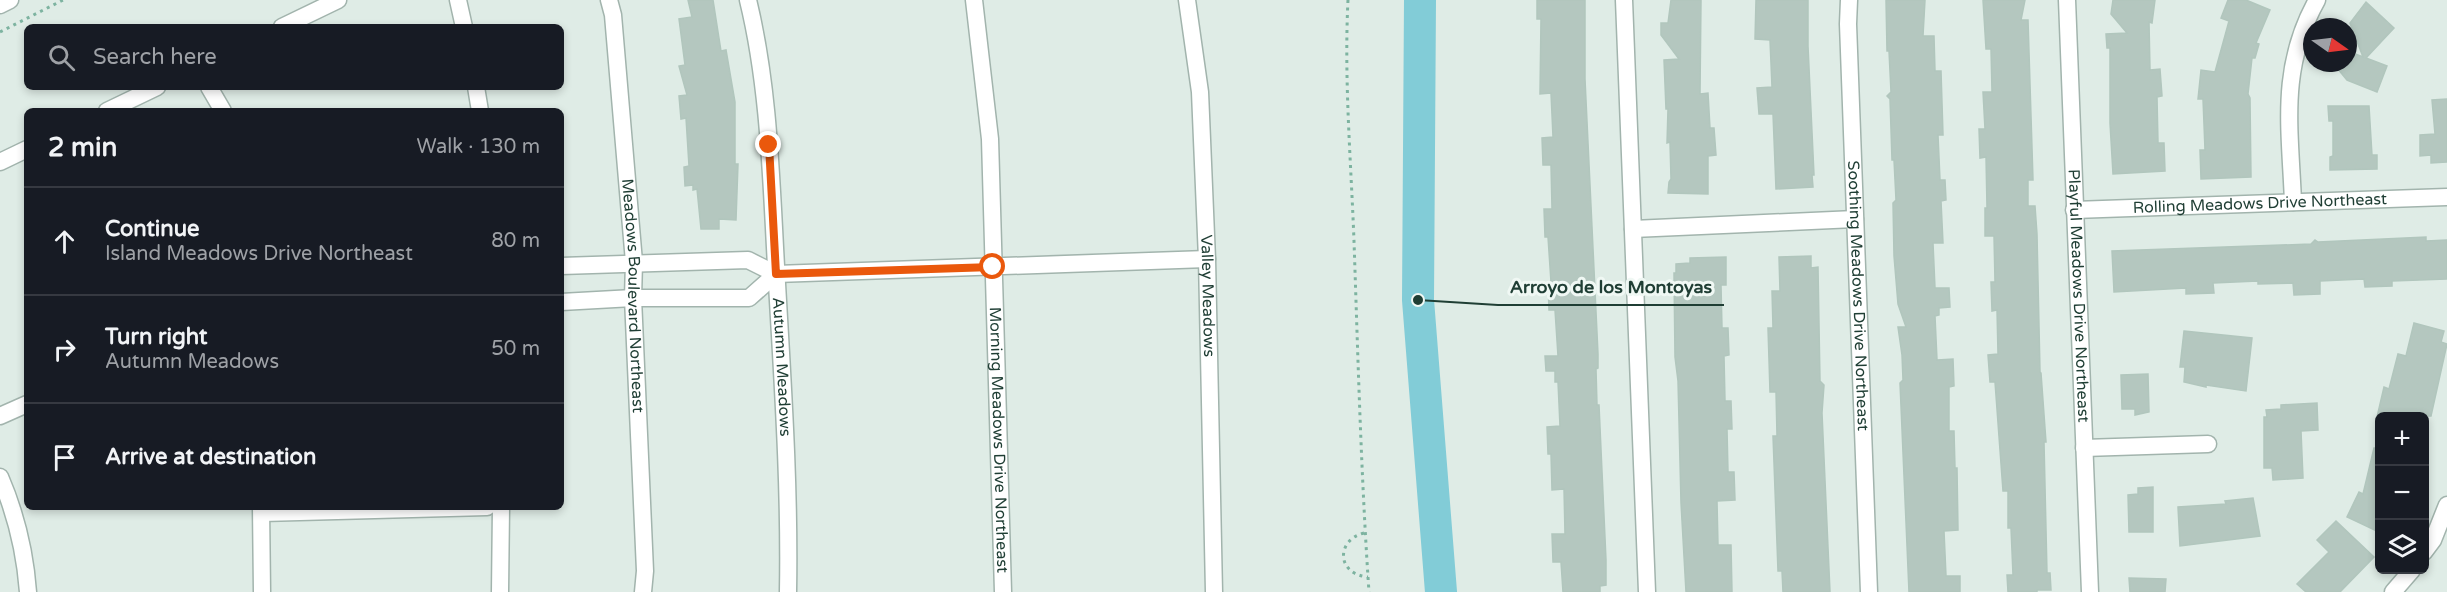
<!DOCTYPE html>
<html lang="en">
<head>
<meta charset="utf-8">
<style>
  body { margin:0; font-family:"Varela Round",sans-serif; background:#20242c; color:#f1f3f6 }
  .controls { position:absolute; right:18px; bottom:18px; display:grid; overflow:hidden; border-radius:9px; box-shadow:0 3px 9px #0003 }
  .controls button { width:54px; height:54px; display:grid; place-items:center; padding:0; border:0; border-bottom:2px solid #363941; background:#171b24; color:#f1f3f6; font:30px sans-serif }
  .compass { position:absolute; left:2303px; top:18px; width:54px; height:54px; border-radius:50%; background:#171b24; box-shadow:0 3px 9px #0003; rotate:104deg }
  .stop { position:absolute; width:18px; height:18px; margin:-14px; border:4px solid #ea580c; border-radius:50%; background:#fff }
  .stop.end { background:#ea580c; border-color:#fff; box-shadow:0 2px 6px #0008 }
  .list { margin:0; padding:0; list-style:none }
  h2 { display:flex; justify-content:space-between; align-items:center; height:78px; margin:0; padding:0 24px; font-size:26px }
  h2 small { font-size:20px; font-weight:400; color:#9ea1a6 }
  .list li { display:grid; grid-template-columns:39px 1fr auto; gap:18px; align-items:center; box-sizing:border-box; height:108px; padding:0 24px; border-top:2px solid #363941 }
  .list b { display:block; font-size:22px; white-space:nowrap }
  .list p { margin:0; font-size:20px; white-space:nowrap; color:#9ea1a6 }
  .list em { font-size:20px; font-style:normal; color:#9ea1a6 }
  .icon { flex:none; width:33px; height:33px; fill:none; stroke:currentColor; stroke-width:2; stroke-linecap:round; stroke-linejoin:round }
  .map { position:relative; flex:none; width:2447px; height:592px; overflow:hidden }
  .search { position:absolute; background:#171b24; box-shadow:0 3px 9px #0003; left:24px; top:24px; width:540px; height:66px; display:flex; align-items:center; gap:15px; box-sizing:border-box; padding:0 21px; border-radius:9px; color:#9ea1a6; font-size:22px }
  .panel { position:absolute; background:#171b24; box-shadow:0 3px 9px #0003; left:24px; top:108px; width:540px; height:402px; border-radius:9px }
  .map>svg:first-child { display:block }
</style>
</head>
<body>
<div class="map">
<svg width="2447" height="592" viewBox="0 0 2447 592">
  <rect width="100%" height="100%" fill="#dfece6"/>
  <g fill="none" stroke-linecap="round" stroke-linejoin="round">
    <path stroke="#82ccd7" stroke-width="32" d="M1420 0 1418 300 1441 592"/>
  </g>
  <g fill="#b4c7bf" stroke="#b1c6bd" stroke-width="1.5">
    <path d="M688 0H713L721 51 726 50 735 102V164H738L736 220 719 219V229H701L697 189 693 190V185L685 186 684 167 689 166 686 118 681 119 679 96 687 95 679 66 685 65 679 19 692 17Z"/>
    <path d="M1537 0H1585V79L1598 354V368L1596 369 1597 405H1599L1606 560V585L1600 586V592H1563L1561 562H1553L1552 534H1565L1564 489 1552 490 1551 454H1548L1547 427 1560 426 1558 382H1555V371H1546L1545 356H1558L1555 310H1549L1548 282H1551L1548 237H1545L1544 209H1552L1551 165H1543L1542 138 1553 137 1551 93 1540 94 1541 19H1537Z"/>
    <path d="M1671 0H1701L1700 94 1708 93 1710 128H1714L1716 155 1708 156V194L1668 193 1669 182 1671 179 1670 142 1667 143 1668 109H1666L1664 60 1679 59 1661 35V23H1668Z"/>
    <path d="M1756 0H1808V46L1814 175H1812L1813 187 1776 189 1773 114H1759L1757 88 1772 87 1770 40 1755 39Z"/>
    <path d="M1886 0H1925L1923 36H1934L1935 71H1941L1943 135H1938L1940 180H1945L1946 200 1941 201 1943 243H1933L1935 288H1949L1950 307 1939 308V315L1935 316 1937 360 1953 359 1954 386 1949 387V431H1954L1955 468H1957L1958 530 1944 531 1946 576H1960V592H1909L1900 383 1903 380 1902 355 1898 327H1906L1898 304 1894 256 1893 203 1896 200 1894 160H1892L1890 99 1887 96 1891 92 1889 51H1887Z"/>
    <path d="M1983 0H2025L2021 20H2028L2033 180H2028V206H2035L2037 234 2040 372 2041 373 2046 442H2044L2047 573H2050L2051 590H2037V592H2008L2007 575H2013L2011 528H2008V491H2003L1995 382H1990L1988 355 1998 354 1997 310 1992 311 1991 282H1995L1994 236H1985V208H1987L1986 157 1980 158 1979 129H1985L1983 92H1992L1991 49H1986Z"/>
    <path d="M2113 0H2155L2152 23 2149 22 2150 70 2160 69 2162 96 2157 97 2158 143H2164L2165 171 2113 174 2110 123V48H2107L2106 34 2127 33 2111 14Z"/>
    <path d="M2228 0H2246L2270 10 2256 43 2259 44 2255 58H2252L2248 94 2250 98 2251 177 2201 179 2200 150H2205L2203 99H2198L2201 70 2215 72 2229 21 2221 18Z"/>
    <path d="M2366 2 2394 28 2366 58 2387 66 2377 92 2347 80 2333 63H2348V51L2363 57 2350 23Z"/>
    <path d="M2447 99V162L2431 163V155L2420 156V135L2435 134 2432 100Z"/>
    <path d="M2328 106H2369L2372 155H2377V169L2330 170V157L2333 156V121H2329Z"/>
    <path d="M2426 237V241L2447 240V279L2392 281V286L2365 287 2364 279 2320 281V294L2294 295 2293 283 2258 284V281L2213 283 2214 293 2186 294V288L2114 292 2112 251 2311 244 2315 240 2318 242Z"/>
    <path d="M1811 256V268L1818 267 1820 381 1824 385 1822 413 1830 592H1783L1782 571H1778L1773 436H1777L1776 392H1770L1768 328H1773L1772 291H1780L1779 257Z"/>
    <path d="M1726 257V285H1721L1722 328H1728L1729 355 1724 356 1725 401H1731L1732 429H1727L1728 472H1734L1735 500 1717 501 1718 545H1731L1732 592H1686L1681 503 1678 381 1675 357 1674 273H1676V264L1690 263V258Z"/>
    <path d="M2414 323 2444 331 2441 342 2447 344 2431 416 2377 417 2384 387 2389 389 2398 354 2406 356Z"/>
    <path d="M2184 331 2252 338 2246 391 2206 385V387L2184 382 2185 367H2180Z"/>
    <path d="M2148 374 2149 412 2135 415V409H2122L2121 375Z"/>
    <path d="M2317 403 2318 430 2301 431 2303 478 2273 480 2272 468H2264V417H2267L2266 410 2281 409V405Z"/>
    <path d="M2374 448H2379V532L2347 517 2359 492 2363 494Z"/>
    <path d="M2153 487V532H2129L2128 495 2138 494V488Z"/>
    <path d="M2253 498 2260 536 2180 546 2178 507 2226 504 2225 501Z"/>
    <path d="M2336 521 2374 557 2340 592H2306L2297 584 2329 552 2317 540Z"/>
    <path d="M2129 578 2166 579 2165 592H2130Z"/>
  </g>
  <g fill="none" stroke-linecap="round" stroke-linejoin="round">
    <defs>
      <g id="minor">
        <path d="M458 0 464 27"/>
        <path id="s1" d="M609 0 613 15 634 262 633 298 645 571 643 592"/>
        <path id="s2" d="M748 0C769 86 771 177 776 266 782 374 790 483 788 592"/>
        <path id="s3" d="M974 0 990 139 1003 592"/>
        <path id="s4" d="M1187 0 1200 92 1207 259 1214 592"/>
        <path d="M1624 0 1647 592"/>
        <path id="s5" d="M1849 0 1848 24 1869 592"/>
        <path id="s6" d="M2067 0 2090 592"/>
        <path d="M0 5 10 0"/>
        <path d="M282 27 338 0"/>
        <path d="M209 87 223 111"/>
        <path d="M476 87 480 111"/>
        <path d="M107 111 157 87"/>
        <path d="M0 162 27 149"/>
        <path d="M2293 202C2290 127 2279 68 2317 0"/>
        <path id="s7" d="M2074 210 2447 197"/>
        <path d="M1633 229 1855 219"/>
        <path d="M561 266 748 260 776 274 1207 259"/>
        <path d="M561 302 633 298H749L776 274"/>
        <path d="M0 416 27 404"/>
        <path d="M2084 448 2208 444"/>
        <path d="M0 477C16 514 25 551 28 592"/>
        <path d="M261 507 262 592"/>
        <path d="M262 513 487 507"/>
        <path d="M2424 552 2433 540 2447 505"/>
        <path d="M500 592 501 507"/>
        <path d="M2393 592 2412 570"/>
      </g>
    </defs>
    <use href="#minor" stroke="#a2b4ad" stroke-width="19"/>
    <g stroke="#7db3a0" stroke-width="3" stroke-dasharray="3 4.5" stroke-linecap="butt">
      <path d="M1348 0C1344 80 1351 161 1354 241 1358 358 1361 475 1369 592"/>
      <path d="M0 32 63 0"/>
      <path d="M1364 533C1336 540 1336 574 1368 577"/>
    </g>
    <use href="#minor" stroke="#fff" stroke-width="16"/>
  </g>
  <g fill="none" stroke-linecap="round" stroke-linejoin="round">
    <path stroke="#ea580c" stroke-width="8" d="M769 145 776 274 993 267"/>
  </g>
  <g text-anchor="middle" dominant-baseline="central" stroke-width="6" stroke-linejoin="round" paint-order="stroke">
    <g font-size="16" fill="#1f3e34" stroke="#f0f8f4">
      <text stroke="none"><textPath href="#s7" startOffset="186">Rolling Meadows Drive Northeast</textPath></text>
      <text stroke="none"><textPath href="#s4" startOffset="297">Valley Meadows</textPath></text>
      <text stroke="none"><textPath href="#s1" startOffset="297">Meadows Boulevard Northeast</textPath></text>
      <text stroke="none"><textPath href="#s5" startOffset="296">Soothing Meadows Drive Northeast</textPath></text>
      <text stroke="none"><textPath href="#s6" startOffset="296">Playful Meadows Drive Northeast</textPath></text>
      <text stroke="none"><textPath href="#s2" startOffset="369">Autumn Meadows</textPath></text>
      <text stroke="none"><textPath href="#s3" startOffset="441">Morning Meadows Drive Northeast</textPath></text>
    </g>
  </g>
  <path fill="none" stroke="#1f3e34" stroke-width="2" d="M1418 300L1498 305H1724"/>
  <circle fill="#1f3e34" stroke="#f0f8f4" stroke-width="2" cx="1418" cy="300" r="6"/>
  <g font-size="18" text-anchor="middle" font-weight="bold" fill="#1f3e34" stroke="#f0f8f4" stroke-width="6" stroke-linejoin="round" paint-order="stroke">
    <text x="1611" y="293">Arroyo de los Montoyas</text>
  </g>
</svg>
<div class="controls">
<button>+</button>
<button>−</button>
<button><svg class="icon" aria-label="layers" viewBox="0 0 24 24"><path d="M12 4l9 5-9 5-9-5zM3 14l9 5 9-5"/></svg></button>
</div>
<svg class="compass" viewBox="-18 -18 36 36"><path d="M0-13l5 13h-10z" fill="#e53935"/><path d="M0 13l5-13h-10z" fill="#9ea1a6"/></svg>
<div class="stop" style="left:993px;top:267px"></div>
<div class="stop end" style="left:769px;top:145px"></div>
<div class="search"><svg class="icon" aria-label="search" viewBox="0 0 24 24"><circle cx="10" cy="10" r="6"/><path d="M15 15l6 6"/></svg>Search here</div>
<section class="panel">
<h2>2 min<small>Walk · 130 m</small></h2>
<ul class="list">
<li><svg class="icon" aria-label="ahead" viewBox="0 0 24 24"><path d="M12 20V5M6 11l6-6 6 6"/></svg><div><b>Continue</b><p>Island Meadows Drive Northeast</p></div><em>80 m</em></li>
<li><svg class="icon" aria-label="right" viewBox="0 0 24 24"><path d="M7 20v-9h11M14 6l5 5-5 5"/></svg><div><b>Turn right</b><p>Autumn Meadows</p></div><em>50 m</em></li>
<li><svg class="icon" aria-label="arrive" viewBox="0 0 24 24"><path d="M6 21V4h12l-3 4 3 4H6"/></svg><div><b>Arrive at destination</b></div></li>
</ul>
</section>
</div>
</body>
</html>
